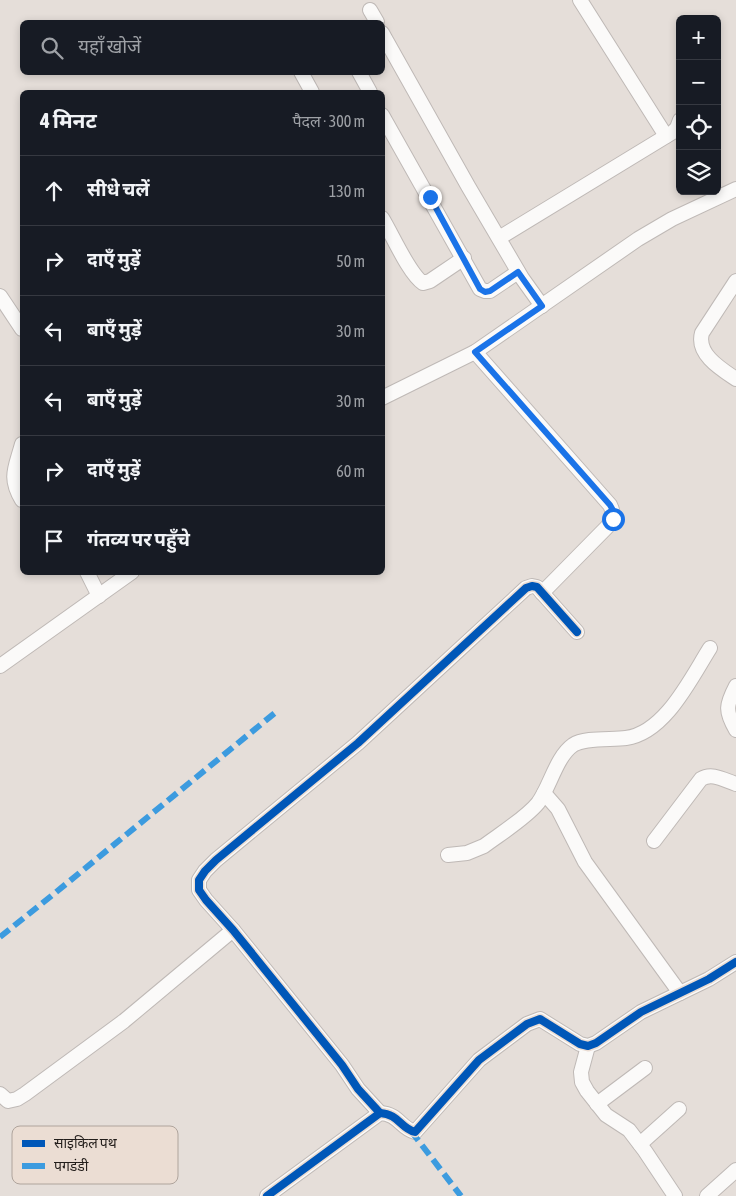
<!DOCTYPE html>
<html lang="hi">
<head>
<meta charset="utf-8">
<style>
  body { margin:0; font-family:"Asap Condensed","Noto Sans Devanagari",sans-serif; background:#20242c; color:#f1f3f6 }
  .controls { position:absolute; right:15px; top:15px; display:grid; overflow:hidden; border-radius:8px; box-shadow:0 2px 8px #0003 }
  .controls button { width:45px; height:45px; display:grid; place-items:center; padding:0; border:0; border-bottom:1px solid #363941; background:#171b24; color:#f1f3f6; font:25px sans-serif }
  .stop { position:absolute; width:15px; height:15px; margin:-11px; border:4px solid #1a73e8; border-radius:50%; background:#fff }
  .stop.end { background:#1a73e8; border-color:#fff; box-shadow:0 1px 5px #0008 }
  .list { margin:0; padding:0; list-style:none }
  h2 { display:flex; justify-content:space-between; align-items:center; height:65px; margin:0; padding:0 20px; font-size:21px }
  h2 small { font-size:16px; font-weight:400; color:#9ea1a6 }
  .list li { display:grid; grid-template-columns:32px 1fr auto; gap:15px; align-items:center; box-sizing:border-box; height:70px; padding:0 20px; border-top:1px solid #363941 }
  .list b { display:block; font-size:19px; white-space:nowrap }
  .list em { font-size:16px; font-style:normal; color:#9ea1a6 }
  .icon { flex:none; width:28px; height:28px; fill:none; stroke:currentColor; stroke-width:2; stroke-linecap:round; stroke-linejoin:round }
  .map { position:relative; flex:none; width:736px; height:1196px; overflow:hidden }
  .search { position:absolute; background:#171b24; box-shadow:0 2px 8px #0003; left:20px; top:20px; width:365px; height:55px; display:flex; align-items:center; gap:12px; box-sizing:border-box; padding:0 18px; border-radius:8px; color:#9ea1a6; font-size:19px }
  .panel { position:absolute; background:#171b24; box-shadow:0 2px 8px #0003; left:20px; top:90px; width:365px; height:485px; border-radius:8px }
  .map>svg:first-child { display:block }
</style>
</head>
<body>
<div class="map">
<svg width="736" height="1196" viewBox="0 0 736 1196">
  <rect width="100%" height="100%" fill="#e5ded9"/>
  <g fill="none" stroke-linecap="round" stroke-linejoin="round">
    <defs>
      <g id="minor">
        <path d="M580 0 666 136"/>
        <path d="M370 10 377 22"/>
        <path d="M382 33 468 186 522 278 542 306"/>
        <path d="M301 72 312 92"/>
        <path d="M359 72 370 92"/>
        <path d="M382 115 480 289 485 291H490L518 272"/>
        <path d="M382 218C392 234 409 274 423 283L430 281 464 258"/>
        <path d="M499 238 673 132 677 128 680 120"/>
        <path d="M736 281 702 333C696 354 721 369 736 379"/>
        <path d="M0 296 22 329"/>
        <path d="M475 352 610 505C615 515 613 519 607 527L542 593"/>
        <path d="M382 398 475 352 638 239 672 219 736 189"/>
        <path d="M22 444C16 467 8 477 22 500"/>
        <path d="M87 572 99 596"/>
        <path d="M0 666 132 572"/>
        <path d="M736 686C726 705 725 711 736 730"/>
        <path d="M544 793 558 809 585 862 680 993"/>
        <path d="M654 841 701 779C712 772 724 780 736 784"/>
        <path d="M448 855 467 853 484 846C500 834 526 818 538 803 550 787 556 757 573 745 585 737 612 740 626 738 665 733 691 678 710 648"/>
        <path d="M588 1046 581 1072 582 1082 587 1091 606 1115 629 1130 645 1151 675 1196"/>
        <path d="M0 1094 8 1101 17 1099 25 1094 124 1021 233 930"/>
        <path d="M597 1104 645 1068"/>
        <path d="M380 1113 358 1089 342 1065 233 930 206 900 199 890V880L205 871 216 860 358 743 526 588 532 586 537 587 577 632"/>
        <path d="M640 1144 679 1109"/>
        <path d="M267 1196 380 1113C399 1114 400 1128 415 1132L479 1060 527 1024 540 1019 580 1044 588 1046 596 1043 641 1012 709 979 736 962"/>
        <path d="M707 1196 736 1170"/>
      </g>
    </defs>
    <use href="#minor" stroke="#bfb9b6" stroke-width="16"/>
    <use href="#minor" stroke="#fbfaf9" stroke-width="14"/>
    <g stroke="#3c9bdf" stroke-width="6" stroke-dasharray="12 6" stroke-linecap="butt">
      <path d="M0 937 55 893 276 712"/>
      <path d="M411 1131 461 1196"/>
    </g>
    <defs>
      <g id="cycleway">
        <path d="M380 1113 358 1089 342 1065 233 930 206 900 199 890V880L205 871 216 860 358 743 526 588 532 586 537 587 577 632"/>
        <path d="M267 1196 380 1113C399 1114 400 1128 415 1132L479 1060 527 1024 540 1019 580 1044 588 1046 596 1043 641 1012 709 979 736 962"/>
      </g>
    </defs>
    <use href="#cycleway" stroke="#ebddd3" stroke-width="11"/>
    <use href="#cycleway" stroke="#0057b8" stroke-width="8"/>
  </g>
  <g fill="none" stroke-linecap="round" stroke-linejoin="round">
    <path stroke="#1a73e8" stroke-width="6" d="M430 197 480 289 485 292 490 291 518 272 542 306 475 352 610 505 614 512 613 519"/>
  </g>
  <rect x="12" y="1126" width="166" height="58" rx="8" fill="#ebddd3" stroke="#afa49c" stroke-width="1"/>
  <rect x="22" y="1140" width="23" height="7" fill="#0057b8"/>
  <rect x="22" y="1163" width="23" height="6" fill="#3c9bdf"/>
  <g font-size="14" fill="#231e1b">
    <text x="54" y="1148">साइकिल पथ</text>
    <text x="54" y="1171">पगडंडी</text>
  </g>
</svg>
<div class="controls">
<button>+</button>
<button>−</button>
<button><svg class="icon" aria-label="locate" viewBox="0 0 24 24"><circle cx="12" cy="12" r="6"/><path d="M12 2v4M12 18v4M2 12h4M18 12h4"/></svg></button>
<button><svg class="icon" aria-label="layers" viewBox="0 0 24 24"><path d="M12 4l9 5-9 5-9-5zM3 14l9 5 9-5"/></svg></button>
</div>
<div class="stop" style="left:613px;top:519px"></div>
<div class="stop end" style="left:430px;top:197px"></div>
<div class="search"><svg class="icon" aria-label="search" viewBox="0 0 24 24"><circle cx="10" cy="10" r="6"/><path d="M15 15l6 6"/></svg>यहाँ खोजें</div>
<section class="panel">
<h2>4 मिनट<small>पैदल · 300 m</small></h2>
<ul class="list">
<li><svg class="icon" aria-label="ahead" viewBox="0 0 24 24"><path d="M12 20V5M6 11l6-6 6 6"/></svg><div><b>सीधे चलें</b></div><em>130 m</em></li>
<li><svg class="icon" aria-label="right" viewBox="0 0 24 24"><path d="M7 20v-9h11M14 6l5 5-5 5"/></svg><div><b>दाएँ मुड़ें</b></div><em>50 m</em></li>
<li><svg class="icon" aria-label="left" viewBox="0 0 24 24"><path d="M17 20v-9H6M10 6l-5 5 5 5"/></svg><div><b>बाएँ मुड़ें</b></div><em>30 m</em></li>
<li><svg class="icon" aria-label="left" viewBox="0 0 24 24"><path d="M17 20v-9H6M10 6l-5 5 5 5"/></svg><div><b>बाएँ मुड़ें</b></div><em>30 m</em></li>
<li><svg class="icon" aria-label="right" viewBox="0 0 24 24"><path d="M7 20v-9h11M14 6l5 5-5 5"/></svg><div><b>दाएँ मुड़ें</b></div><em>60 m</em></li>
<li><svg class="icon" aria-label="arrive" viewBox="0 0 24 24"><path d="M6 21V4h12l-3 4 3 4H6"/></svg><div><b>गंतव्य पर पहुँचे</b></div></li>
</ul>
</section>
</div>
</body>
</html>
